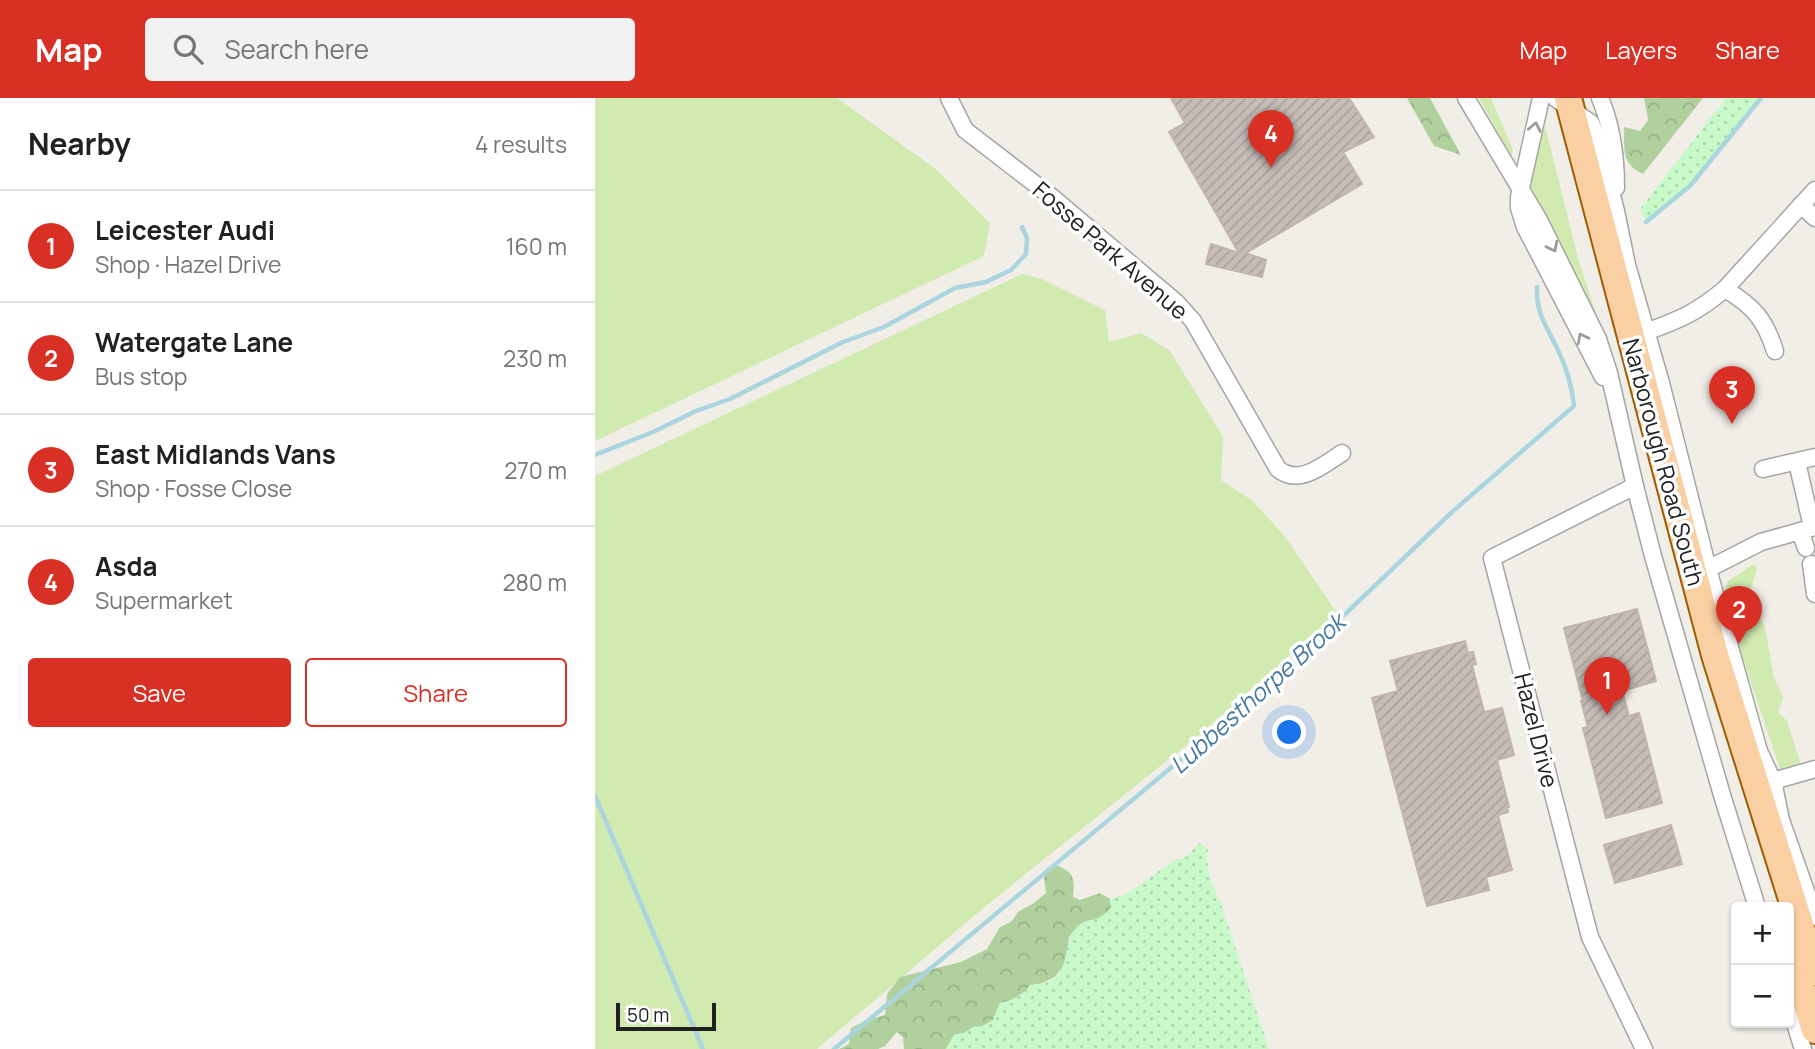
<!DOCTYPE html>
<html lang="en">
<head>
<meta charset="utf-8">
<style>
  body { margin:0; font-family:Manrope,sans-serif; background:#f2f2f2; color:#202124 }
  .controls { position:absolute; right:21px; bottom:21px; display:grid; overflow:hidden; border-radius:7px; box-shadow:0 2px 5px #0004 }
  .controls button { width:63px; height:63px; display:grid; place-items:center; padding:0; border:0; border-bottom:2px solid #e0e0e0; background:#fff; color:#202124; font:35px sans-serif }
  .scale { position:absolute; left:21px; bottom:18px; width:100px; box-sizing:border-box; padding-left:7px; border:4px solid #212121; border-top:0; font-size:19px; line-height:24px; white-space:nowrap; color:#212121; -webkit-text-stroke:5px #fff; paint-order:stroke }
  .you { position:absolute; left:695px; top:635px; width:24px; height:24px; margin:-18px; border:5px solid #fff; border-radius:50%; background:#1a73e8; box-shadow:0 0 0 10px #1a73e833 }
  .badge { display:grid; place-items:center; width:46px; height:46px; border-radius:50%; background:#d93025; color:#fff; font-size:23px; font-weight:700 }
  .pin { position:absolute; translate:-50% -58px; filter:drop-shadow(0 2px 4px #0008) }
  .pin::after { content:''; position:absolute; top:37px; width:24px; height:21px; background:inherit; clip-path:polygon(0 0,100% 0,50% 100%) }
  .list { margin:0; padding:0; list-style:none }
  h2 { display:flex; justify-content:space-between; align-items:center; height:91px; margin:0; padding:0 28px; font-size:30px }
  h2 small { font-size:23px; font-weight:400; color:#757577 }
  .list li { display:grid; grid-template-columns:46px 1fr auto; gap:21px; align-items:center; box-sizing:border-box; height:112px; padding:0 28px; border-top:2px solid #e0e0e0 }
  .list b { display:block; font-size:26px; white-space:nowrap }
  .list p { margin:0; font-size:23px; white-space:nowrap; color:#757577 }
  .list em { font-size:23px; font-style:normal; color:#757577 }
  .actions { display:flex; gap:14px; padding:21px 28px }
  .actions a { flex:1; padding:16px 0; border:2px solid #d93025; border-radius:7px; text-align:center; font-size:24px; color:#d93025 }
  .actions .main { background:#d93025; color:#fff }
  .icon { flex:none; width:38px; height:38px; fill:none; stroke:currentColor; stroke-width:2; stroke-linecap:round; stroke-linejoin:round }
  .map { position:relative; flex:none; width:1220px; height:951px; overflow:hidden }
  header { display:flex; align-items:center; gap:42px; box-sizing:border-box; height:98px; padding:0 35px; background:#d93025; color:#fff }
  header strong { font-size:33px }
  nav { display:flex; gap:38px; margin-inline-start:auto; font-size:24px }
  .search { width:490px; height:63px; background:#f2f2f2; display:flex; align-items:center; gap:18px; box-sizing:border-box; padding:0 24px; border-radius:7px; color:#757577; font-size:26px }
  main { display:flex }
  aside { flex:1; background:#fff }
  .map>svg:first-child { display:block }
</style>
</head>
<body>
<header>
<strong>Map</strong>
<div class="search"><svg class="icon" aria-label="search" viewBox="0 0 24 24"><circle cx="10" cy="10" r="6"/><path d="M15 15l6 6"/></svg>Search here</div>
<nav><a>Map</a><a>Layers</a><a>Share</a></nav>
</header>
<main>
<aside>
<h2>Nearby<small>4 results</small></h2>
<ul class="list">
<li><span class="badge">1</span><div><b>Leicester Audi</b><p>Shop · Hazel Drive</p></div><em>160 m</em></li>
<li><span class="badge">2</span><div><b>Watergate Lane</b><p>Bus stop</p></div><em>230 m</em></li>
<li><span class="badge">3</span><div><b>East Midlands Vans</b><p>Shop · Fosse Close</p></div><em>270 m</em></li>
<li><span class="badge">4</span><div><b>Asda</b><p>Supermarket</p></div><em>280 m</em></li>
</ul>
<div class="actions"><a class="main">Save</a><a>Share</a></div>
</aside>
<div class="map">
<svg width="1220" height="951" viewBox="0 0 1220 951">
  <defs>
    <pattern id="forest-crowns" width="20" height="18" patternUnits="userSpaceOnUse" patternTransform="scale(1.75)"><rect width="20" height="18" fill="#b0d09e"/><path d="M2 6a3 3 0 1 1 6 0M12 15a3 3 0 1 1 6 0" fill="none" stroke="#97b288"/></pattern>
    <pattern id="park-dots" width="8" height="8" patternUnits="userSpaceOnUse" patternTransform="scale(1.75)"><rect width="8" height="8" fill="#c8f9c8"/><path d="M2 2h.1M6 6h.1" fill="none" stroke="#acd5ac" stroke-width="1.8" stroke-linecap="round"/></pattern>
    <pattern id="building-hatch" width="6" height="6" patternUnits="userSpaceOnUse" patternTransform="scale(1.75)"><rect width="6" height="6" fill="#c6bdb8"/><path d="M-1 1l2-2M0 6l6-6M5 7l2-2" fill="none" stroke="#aaa29e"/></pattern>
  </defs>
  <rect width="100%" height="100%" fill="#f1eee8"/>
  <g fill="#d0eab0">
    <path d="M0 0H242L342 72 395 125 389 158 0 343Z"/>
    <path d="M884 0H896L918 52 916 57Z"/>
    <path d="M950 27 984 164 1009 240 935 87Z"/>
    <path d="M427 176 447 181 510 212 514 244 546 235 575 253 628 339 626 382 658 403 691 440 742 515 609 633 392 807 222 951H0V378Z"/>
    <path d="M1159 466 1162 471 1155 494 1159 508 1170 529 1179 580 1188 599 1183 614 1192 623 1208 674H1186L1127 498 1133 483Z"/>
  </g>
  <g fill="url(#forest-crowns)">
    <path d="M812 0H835L866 57 839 48Z"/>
    <path d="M1049 0H1108L1048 76C1025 65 1030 51 1029 29L1045 33 1053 22Z"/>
    <path d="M463 768C481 775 479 783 478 799L485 802 505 795 515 801 516 810 507 820 489 824 481 830 474 839 471 864 460 879 443 887 414 904 405 905 398 922 386 929 381 928 369 935 359 937 351 951H309L308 939 302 934 290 948 283 951H244L254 946 256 930 272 922 290 917 292 896 305 879 366 864 392 851 405 829 416 824 423 814 439 805 451 795 449 780 454 770Z"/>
  </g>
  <g fill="url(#park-dots)">
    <path d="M1131 0H1166L1096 87 1051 124 1045 111Z"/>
    <path d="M604 745 613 751C610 770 616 785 625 803L674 951H351L359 937 369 935 381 927 386 929 398 922 405 905C416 903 429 896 436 886 482 888 463 844 483 828 494 819 501 826 516 810L515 801 533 795 580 762 591 759Z"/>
  </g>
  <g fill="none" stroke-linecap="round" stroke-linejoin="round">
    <g stroke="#aad5de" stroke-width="4.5">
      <path d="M1051 124 1096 87 1166 0"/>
      <path d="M0 357 58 334 101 313 135 301 248 244 289 229 360 190 391 184 416 172 431 156 432 140 427 129"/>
      <path d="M0 698 108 951"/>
      <path d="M239 951 584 663 655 607 857 414 979 308C977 288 971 268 962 250 952 229 940 214 942 189"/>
    </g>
  </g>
  <g fill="url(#building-hatch)" stroke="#c3b4ab" stroke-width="2">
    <path d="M576 0H754L779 39 748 54 767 86 651 155 671 162 667 179 611 166 616 146 644 155 574 34 590 25Z"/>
    <path d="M1042 511 1061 583 1027 593 1034 618 1044 615 1067 705 1011 720 988 630 993 629 986 603H988L969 530Z"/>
    <path d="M870 543 873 555 878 554 881 566 877 567 889 614 907 610 919 657 902 662 914 709 912 710 913 714 903 717 917 772 891 779 894 792 832 808 777 600 803 593 795 563Z"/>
    <path d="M1076 727 1087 766 1020 785 1009 747Z"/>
  </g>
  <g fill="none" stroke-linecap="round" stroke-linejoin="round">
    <defs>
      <g id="minor">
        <path d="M354 0 370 32 457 99 582 205 598 223 683 371C704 388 727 368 747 355"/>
        <path d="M871 0 944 122 1003 241 1014 275 1040 388 1058 458 1127 697 1162 809"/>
        <path d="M946 0 924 99V110L930 129 1008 279"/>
        <path d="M960 0 996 25 1001 38 1021 113 1032 167 1066 285 1113 471 1164 653 1178 683 1186 722 1220 819"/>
        <path d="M1005 0C1017 28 1021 60 1021 90"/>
        <path d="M1206 107 1220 120"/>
        <path d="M1130 191C1158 208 1170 221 1180 253"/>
        <path d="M1051 234C1086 221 1101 215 1130 191L1220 92"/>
        <path d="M1202 364 1217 429"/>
        <path d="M1168 371 1220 359"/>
        <path d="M1040 388 897 460 995 839 1049 951"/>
        <path d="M1205 433 1211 450"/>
        <path d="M1216 466 1220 496"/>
        <path d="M1113 471 1166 444 1220 429"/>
        <path d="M1178 683 1220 671"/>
        <path d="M1194 907 1208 951"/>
      </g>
      <g id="primary">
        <path d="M973 0 1120 557 1220 874"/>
        <path d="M1195 853 1220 932"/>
      </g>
    </defs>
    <use href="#minor" stroke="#a5a5a5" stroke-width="19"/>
    <use href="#primary" stroke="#9b5e03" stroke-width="30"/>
    <use href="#minor" stroke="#fff" stroke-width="16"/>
    <use href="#primary" stroke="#facfa4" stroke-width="26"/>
  </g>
  <defs><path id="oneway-chevron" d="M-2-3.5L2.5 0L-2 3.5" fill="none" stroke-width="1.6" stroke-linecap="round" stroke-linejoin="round" transform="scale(1.75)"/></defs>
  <g stroke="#9b9b9b">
    <use href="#oneway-chevron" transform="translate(940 29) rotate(-79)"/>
    <use href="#oneway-chevron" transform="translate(958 149) rotate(63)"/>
    <use href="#oneway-chevron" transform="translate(987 240) rotate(-117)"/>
  </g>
  <g text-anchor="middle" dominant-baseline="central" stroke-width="7" stroke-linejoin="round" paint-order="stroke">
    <g font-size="23" fill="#212121" stroke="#fff">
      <text transform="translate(516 152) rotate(41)">Fosse Park Avenue</text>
      <text transform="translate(1069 364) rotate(75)">Narborough Road South</text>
      <text transform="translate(942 632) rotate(76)">Hazel Drive</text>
    </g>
    <g font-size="24" font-style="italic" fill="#487aa0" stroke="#fff">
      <text transform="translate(662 595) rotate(-42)">Lubbesthorpe Brook</text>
    </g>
  </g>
</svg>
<div class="controls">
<button>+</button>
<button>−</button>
</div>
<div class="scale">50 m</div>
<div class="you"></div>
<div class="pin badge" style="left:1012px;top:617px">1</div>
<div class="pin badge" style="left:1144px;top:546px">2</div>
<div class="pin badge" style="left:1137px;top:326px">3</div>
<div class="pin badge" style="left:676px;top:70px">4</div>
</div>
</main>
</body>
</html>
